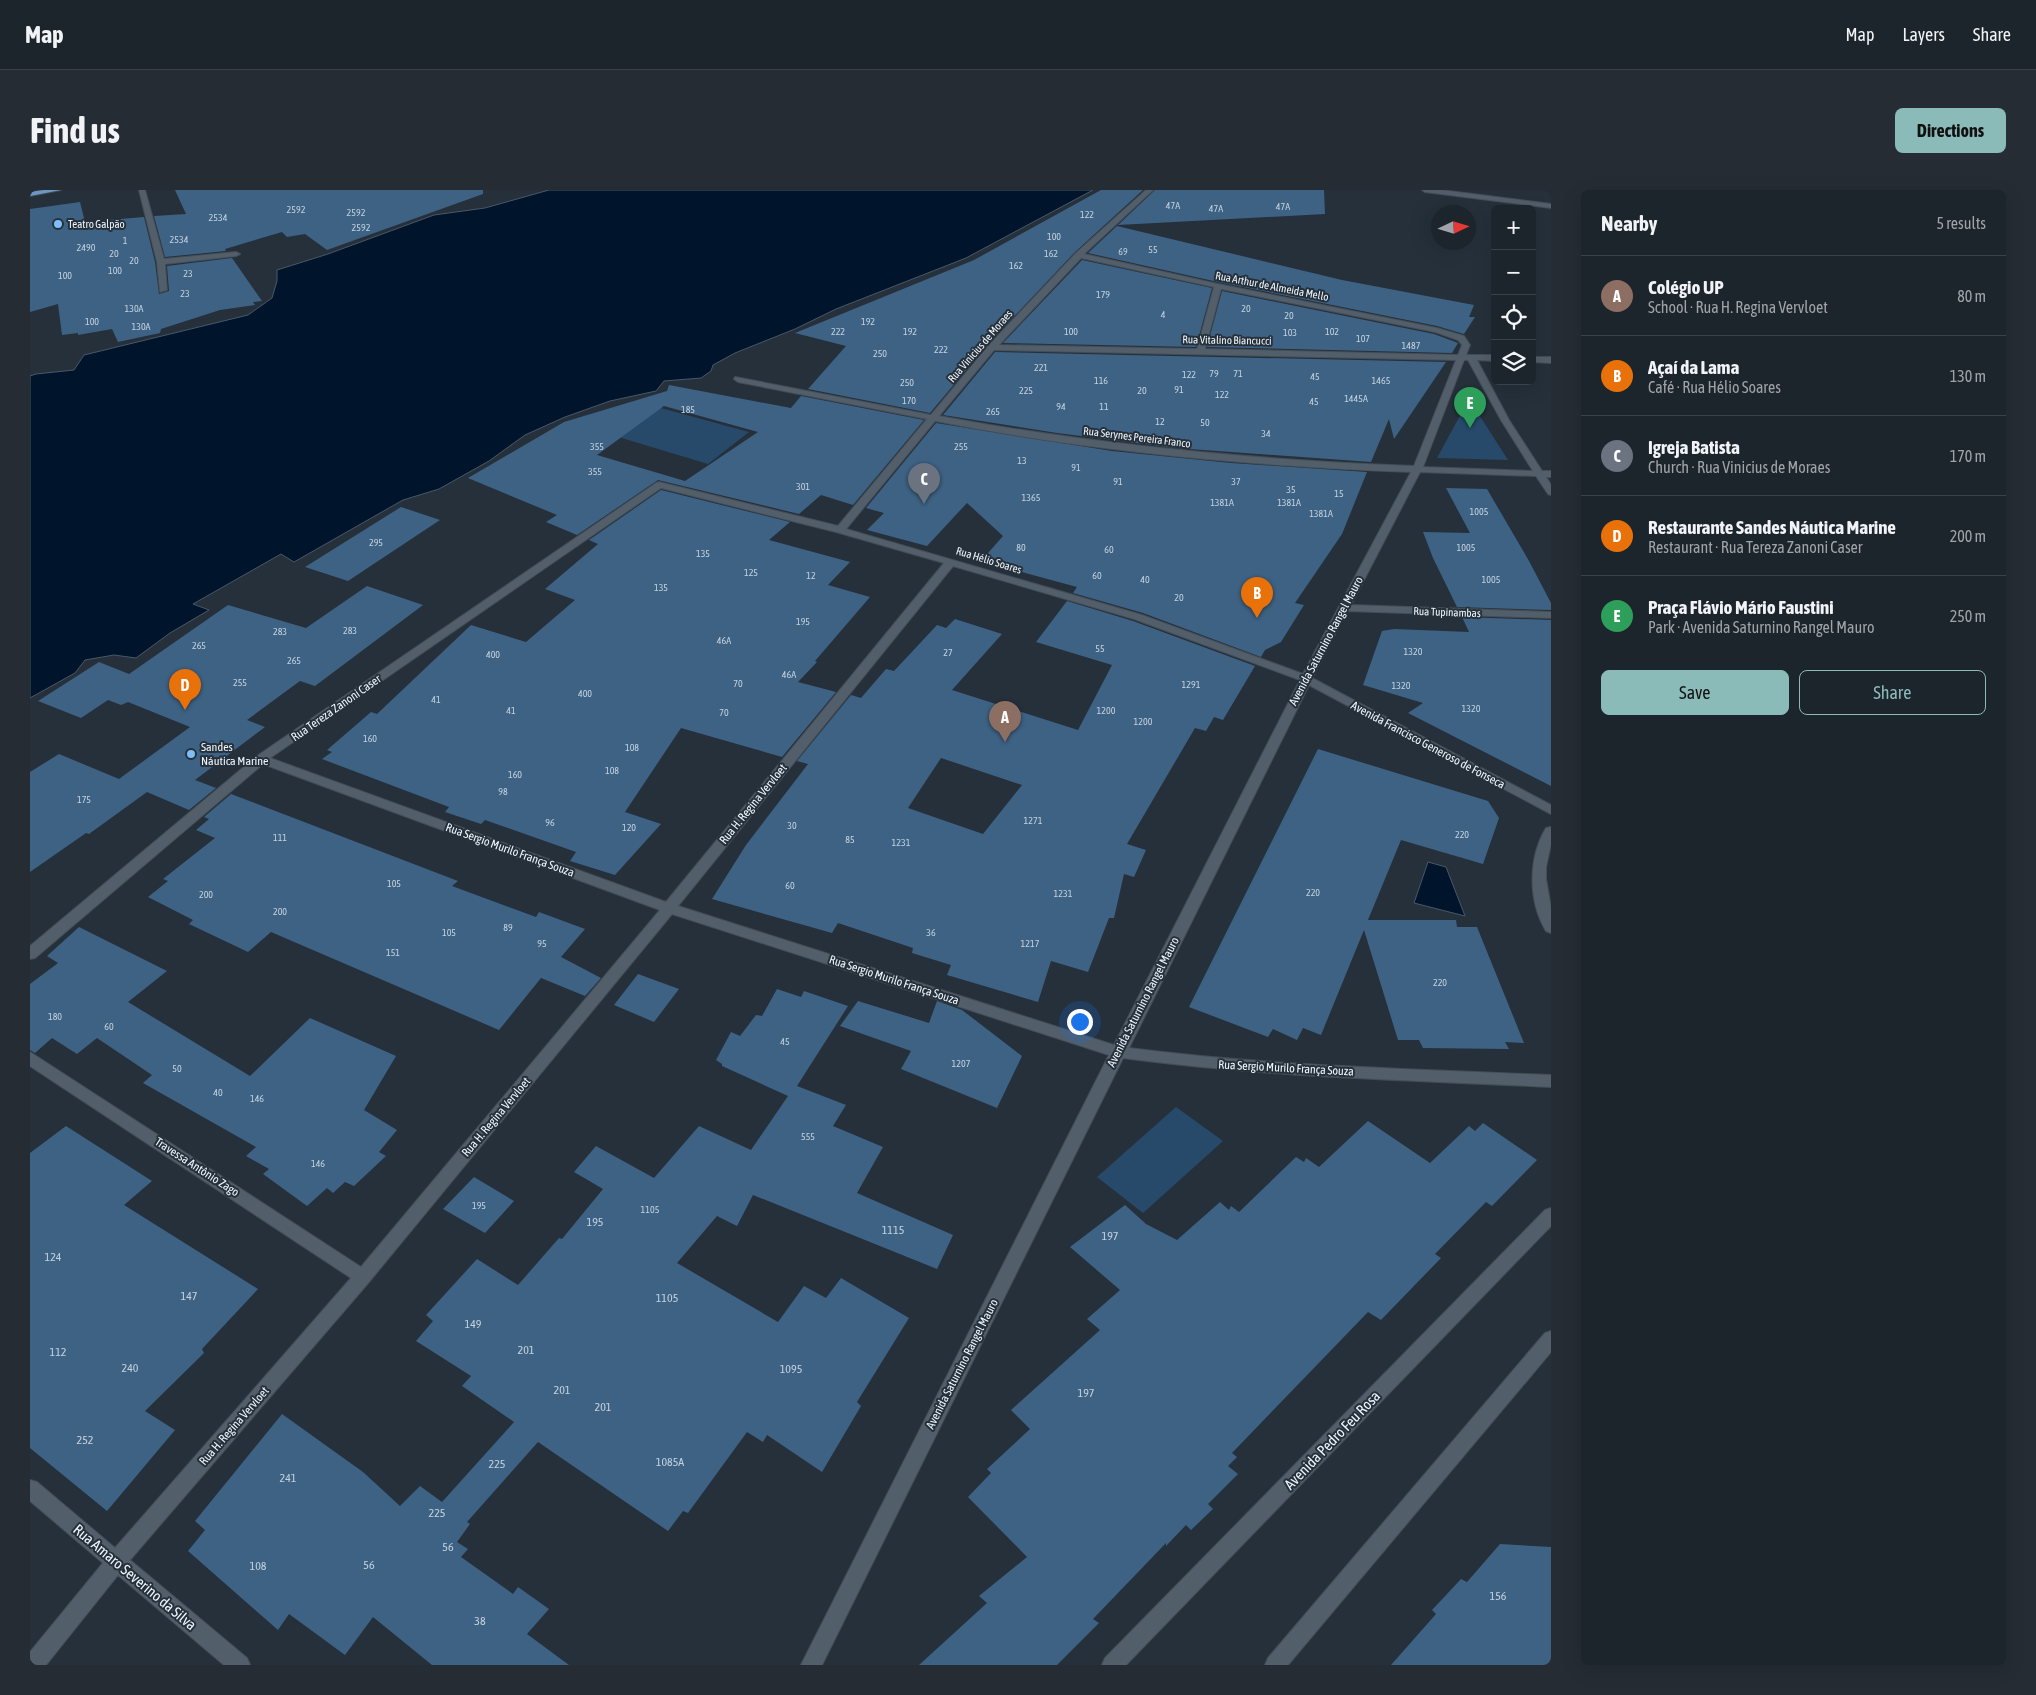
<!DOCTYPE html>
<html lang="en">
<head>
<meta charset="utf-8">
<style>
  body { margin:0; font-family:"Asap Condensed",sans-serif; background:#252c34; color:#f1f3f6 }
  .controls { position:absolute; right:15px; top:15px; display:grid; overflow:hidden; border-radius:8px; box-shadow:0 5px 20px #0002 }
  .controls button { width:45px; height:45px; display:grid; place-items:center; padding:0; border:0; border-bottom:1px solid #3a4148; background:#1c242c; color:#f1f3f6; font:25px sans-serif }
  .compass { position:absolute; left:1401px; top:15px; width:45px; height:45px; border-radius:50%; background:#1c242c; box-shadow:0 5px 20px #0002; rotate:86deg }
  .you { position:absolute; left:1049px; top:831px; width:18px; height:18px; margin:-12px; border:4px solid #fff; border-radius:50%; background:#1a73e8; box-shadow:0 0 0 8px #1a73e833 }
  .badge { display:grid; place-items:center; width:32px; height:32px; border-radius:50%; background:#8bbbb9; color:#fff; font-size:16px; font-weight:700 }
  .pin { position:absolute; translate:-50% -41px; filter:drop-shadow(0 1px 2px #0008) }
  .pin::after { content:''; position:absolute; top:26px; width:18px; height:15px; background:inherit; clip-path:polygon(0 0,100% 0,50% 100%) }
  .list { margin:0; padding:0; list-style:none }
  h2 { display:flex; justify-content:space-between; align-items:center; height:65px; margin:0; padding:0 20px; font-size:21px }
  h2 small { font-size:16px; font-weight:400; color:#a0a4a9 }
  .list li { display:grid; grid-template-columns:32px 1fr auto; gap:15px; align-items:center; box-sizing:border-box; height:80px; padding:0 20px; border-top:1px solid #3a4148 }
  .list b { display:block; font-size:19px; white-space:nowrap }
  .list p { margin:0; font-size:16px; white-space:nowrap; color:#a0a4a9 }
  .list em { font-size:16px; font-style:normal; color:#a0a4a9 }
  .actions { display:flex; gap:10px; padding:15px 20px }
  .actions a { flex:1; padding:11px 0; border:1px solid #8bbbb9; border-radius:8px; text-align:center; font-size:18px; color:#8bbbb9 }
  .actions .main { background:#8bbbb9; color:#111 }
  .icon { flex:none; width:28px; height:28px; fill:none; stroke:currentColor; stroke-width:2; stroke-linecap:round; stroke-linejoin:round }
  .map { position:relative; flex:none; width:1521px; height:1475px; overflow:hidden; border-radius:8px }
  header { display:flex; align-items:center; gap:30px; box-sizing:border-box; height:70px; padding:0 25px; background:#1c242c; border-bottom:1px solid #3a4148 }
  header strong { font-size:24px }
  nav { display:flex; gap:28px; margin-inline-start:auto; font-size:18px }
  .intro { display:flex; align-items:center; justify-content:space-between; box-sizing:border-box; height:120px; padding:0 30px }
  h1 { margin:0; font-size:35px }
  .button { padding:12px 22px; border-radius:8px; background:#8bbbb9; color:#111; font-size:18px; font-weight:700 }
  main { display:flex; gap:30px; padding:0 30px }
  aside { flex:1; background:#1c242c; border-radius:8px; box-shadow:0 5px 20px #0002 }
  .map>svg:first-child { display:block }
</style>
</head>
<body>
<header>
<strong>Map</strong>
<nav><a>Map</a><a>Layers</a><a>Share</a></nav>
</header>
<div class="intro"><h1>Find us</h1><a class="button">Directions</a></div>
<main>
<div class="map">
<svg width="1521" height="1475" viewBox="0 0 1521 1475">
  <rect width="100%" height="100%" fill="#25303b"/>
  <g fill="#274a6a">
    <path d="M1439 209 1478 270 1407 268Z"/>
    <path d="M616 214 719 242 678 274 575 243Z"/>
    <path d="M1146 917 1193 951 1113 1023 1067 987Z"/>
  </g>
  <g fill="#00152b" stroke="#47586a">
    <path d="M519 0H1063L936 68 806 119 765 139 705 163 683 175 681 181 671 188 634 191 626 201 580 211 535 227 495 245 459 271 409 299 373 310 264 372 251 364 163 414 179 420 140 443 106 468 84 465 55 470 45 483 0 508V186L6 184 44 180 54 165 218 125 242 108 247 91V80L298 64 404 25 455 18Z"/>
    <path d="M1398 672 1416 677 1435 726 1384 713Z"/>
  </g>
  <g fill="#3e6284" fill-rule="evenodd">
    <path d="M145 0H453V4L297 60 275 44 257 47 252 42 195 59 196 61 135 67 124 26 156 24Z"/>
    <path d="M1071 0H1113L1045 62 958 154 900 223 778 199 816 156 765 143 944 70Z"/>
    <path d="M1125 0H1294L1295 24 1088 35Z"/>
    <path d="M50 12 55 32 114 27 125 72 129 104 139 101 137 76 202 68 232 111 223 112 225 115 190 120 131 139 130 143 88 152 82 139 48 145V143L32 145 28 114 0 122V19Z"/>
    <path d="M1087 36 1312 90 1444 115 1439 127H1445L1434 144 1407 136 1188 92 1058 63Z"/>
    <path d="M1052 70 1182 98 1166 157 973 153Z"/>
    <path d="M1192 101 1404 144 1428 153 1422 163 1177 157Z"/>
    <path d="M965 162 1416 172 1364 249 1359 229 1341 272 1146 258 1027 243 913 225Z"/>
    <path d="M639 195 761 218 771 206 894 230 823 315 791 305 769 324 628 290 547 345 516 332 527 325 438 288 534 232 637 201ZM634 216 728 242 655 291 567 265Z"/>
    <path d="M906 233 1082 261 1201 273 1337 282 1312 344 1265 413 1274 415 1251 452 1235 460 1231 467 1113 423 1043 403 1047 397 951 371 973 346 937 313 897 356 837 340 854 323 836 318Z"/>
    <path d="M1416 298 1457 299 1499 371 1521 413V420L1427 417 1403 368 1393 342 1440 343Z"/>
    <path d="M631 300 760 332 739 350 820 372 798 395 840 407 785 471 787 472 768 492 806 502 752 567 651 538 595 622 631 634 585 685 540 671 546 662 455 630 451 634 415 622 419 617 292 569 302 562 297 560 341 522 347 524 441 435 496 452 545 410 515 399 568 354 559 350Z"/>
    <path d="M371 317 410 330 318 391 275 377Z"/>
    <path d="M337 396 393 415 285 496 270 491 217 530 235 537 165 590 186 598 159 620 117 602 59 644 56 643 0 682V582L29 564 89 589 160 537 98 512 91 515 78 510 51 528 8 511 69 472 99 484 198 415 276 438Z"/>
    <path d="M1037 411 1103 431 1225 476 1193 530 1184 527 1176 541 1165 538 1097 654 1116 660 1104 687 1094 684 1084 728H1079L1058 782 1021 771 1008 812 917 785 921 775 882 763 883 758 808 733 802 743 682 709 716 655 778 574 767 571 821 505 831 508 856 479 864 481 907 435 916 438 925 429 972 444 922 500 1048 540 1082 475 1006 452ZM911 568 992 595 953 644 878 618Z"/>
    <path d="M1432 427 1521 430V596L1378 523 1393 513 1333 495 1352 441 1364 439 1439 442Z"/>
    <path d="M1288 559 1458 611 1469 628 1453 674 1371 650 1338 730H1426L1427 737H1447L1494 853 1475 852 1479 859 1393 858 1389 850H1368L1334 740 1291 845 1273 838 1267 850 1243 839 1238 847 1159 817Z"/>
    <path d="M201 604 428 691 422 696 506 727 509 722 555 739 531 767 571 788 555 806 511 788 469 840 241 742 218 762 159 734 163 730 118 707 138 691 133 689 185 648 166 640 179 629 174 627Z"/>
    <path d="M49 737 137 781 98 812 220 886 280 828 366 866 334 920 367 940 349 962 356 966 324 996 315 992 303 1003 297 998 277 1016 233 984 239 979 216 966 226 957 113 893 122 885 67 848 47 864 22 848 5 863 0 860V794L28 773 17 766Z"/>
    <path d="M608 784 649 799 624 832 584 815Z"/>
    <path d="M747 799 771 807 774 801 818 816 767 896 816 915 803 936 853 957 827 1003 923 1045 907 1079 723 1005 707 1036 687 1026 647 1073 748 1132 774 1096 796 1108 811 1088 879 1128 827 1212 831 1216 792 1282 737 1245 733 1252 717 1242 658 1323 653 1321 638 1341 508 1252 437 1332 440 1334 427 1352 438 1359 431 1367 483 1404 488 1397 519 1419 497 1444 539 1475H402L343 1427 315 1465 259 1424 248 1440 158 1361 175 1340 165 1331 252 1224 333 1282 370 1316 390 1296 412 1312 484 1232 432 1196 441 1186 386 1151 403 1131 396 1125 447 1069 488 1095 529 1048 532 1049 573 999 544 982 566 956 624 988 669 936 721 960 758 906 692 876V874L686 870 701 842 710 846 726 825 732 826Z"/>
    <path d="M828 811 899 833 907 811 932 820 992 866 967 918 871 879 881 861 810 836Z"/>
    <path d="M1338 931 1400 973 1439 936 1445 941 1453 933 1507 970 1462 1016 1456 1012 1405 1064 1411 1068 1351 1130 1338 1122 1202 1263 1207 1267 1198 1276 1208 1284 1178 1314 1183 1319 1161 1340 1156 1335 1136 1356V1353L1063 1429 1069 1433 1027 1475H889L957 1413 949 1406 997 1367 938 1307 961 1283 957 1279 1000 1239 981 1220 1070 1140 1057 1129 1090 1100 1040 1057 1095 1015 1116 1034 1147 1050 1190 1012 1199 1020 1201 1016 1209 1022 1266 967 1274 972 1276 968 1289 977Z"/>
    <path d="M36 936 122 991 94 1015 228 1099 172 1159 174 1163 115 1221 145 1240 77 1321 0 1258V963Z"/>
    <path d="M444 987 484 1011 455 1043 413 1019Z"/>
    <path d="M1470 1354 1521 1357V1475H1361L1406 1424 1402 1420 1431 1389 1437 1392Z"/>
  </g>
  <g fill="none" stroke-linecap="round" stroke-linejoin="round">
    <defs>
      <g id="minor">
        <path d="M109 0H115L134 69 206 62 210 64 206 66 135 74 137 100 130 102 127 72Z"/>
        <path d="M1116 0H1123L1054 64 1188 94 1407 138 1434 146 1440 155 1436 165H1465V171L1447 170 1479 230 1512 281H1521V287H1516L1521 295V305L1518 304 1506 286 1390 282 1321 415 1521 422V428L1317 421 1282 488 1521 615V624L1279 495 1099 858C1239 876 1380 879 1521 885V897C1378 890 1235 887 1093 868L792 1475H771L1079 865 642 724 339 1092 100 1370 217 1468 220 1475H194L88 1385 16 1475H0V1462L73 1373 0 1311V1290L7 1292 85 1358 321 1088 0 876V862L331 1077 630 720 233 574 5 768 0 769V756L227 566 626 293 629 292 808 336 897 229 708 192 704 189 705 187 901 225 959 155 1046 63ZM1051 68 1184 97 1167 159 969 155ZM1191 99 1405 142 1428 150 1432 155 1428 165 1175 159ZM964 160 1426 170 1384 276C1224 270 1066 255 909 226ZM1434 170H1438L1471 230 1503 281 1393 277ZM905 231C1062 262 1221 276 1381 282L1273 484 1112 425 816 339ZM631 298 806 342 914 373 636 712 240 568ZM923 376 1104 429 1270 490 1084 855 648 716Z"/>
        <path d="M1392 0H1411L1521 14V18L1395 2Z"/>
        <path d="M1502 167H1521V173L1502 172Z"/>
      </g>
      <g id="tertiary">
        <path d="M1521 637V654L1516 677V689L1521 718V743L1516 741C1498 711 1498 668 1516 638Z"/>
        <path d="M1521 1018V1036L1096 1475H1072L1075 1468 1515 1020Z"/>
        <path d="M1521 1141V1162L1258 1475H1235L1238 1468 1515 1143Z"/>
      </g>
      <path id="primary" d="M14 0H31L0 6V2Z"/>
    </defs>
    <use href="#minor" stroke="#434d56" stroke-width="2"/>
    <use href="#tertiary" stroke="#434d56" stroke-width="2"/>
    <use href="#primary" stroke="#434d56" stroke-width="2"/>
    <use href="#minor" fill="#525e6a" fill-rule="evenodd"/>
    <use href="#tertiary" fill="#525e6a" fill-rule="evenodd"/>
    <use href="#primary" fill="#6b99c3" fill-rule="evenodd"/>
  </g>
  <g fill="#7dbef9" stroke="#25303b" stroke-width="2">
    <circle cx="28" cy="34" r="5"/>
    <circle cx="161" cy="564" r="5"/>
  </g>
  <g text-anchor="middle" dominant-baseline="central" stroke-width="4" stroke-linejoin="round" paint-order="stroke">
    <g font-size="10" fill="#c2d1df">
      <text x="1143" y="15">47A</text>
      <text x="1253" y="16">47A</text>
      <text x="1186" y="18">47A</text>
      <text x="266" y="19">2592</text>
      <text x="326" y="22">2592</text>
      <text x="1057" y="24">122</text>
      <text x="188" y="27">2534</text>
      <text x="331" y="37">2592</text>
      <text x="1024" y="46">100</text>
      <text x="149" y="49">2534</text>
      <text x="95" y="50">1</text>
      <text x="56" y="57">2490</text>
      <text x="1123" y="59">55</text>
      <text x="1093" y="61">69</text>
      <text x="84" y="63">20</text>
      <text x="1021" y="63">162</text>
      <text x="104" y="70">20</text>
      <text x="986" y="75">162</text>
      <text x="85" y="80">100</text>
      <text x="158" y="83">23</text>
      <text x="35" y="85">100</text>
      <text x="155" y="103">23</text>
      <text x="1073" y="104">179</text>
      <text x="104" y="118">130A</text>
      <text x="1216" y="118">20</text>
      <text x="1133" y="124">4</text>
      <text x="1259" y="125">20</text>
      <text x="62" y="131">100</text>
      <text x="838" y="131">192</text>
      <text x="111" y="136">130A</text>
      <text x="808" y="141">222</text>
      <text x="880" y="141">192</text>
      <text x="1041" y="141">100</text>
      <text x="1302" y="141">102</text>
      <text x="1260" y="142">103</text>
      <text x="1333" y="148">107</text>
      <text x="1381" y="155">1487</text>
      <text x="911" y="159">222</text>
      <text x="850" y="163">250</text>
      <text x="1011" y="177">221</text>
      <text x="1184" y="183">79</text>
      <text x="1208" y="183">71</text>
      <text x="1159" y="184">122</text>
      <text x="1285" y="186">45</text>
      <text x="1071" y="190">116</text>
      <text x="1351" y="190">1465</text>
      <text x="877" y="192">250</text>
      <text x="1149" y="199">91</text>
      <text x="996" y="200">225</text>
      <text x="1112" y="200">20</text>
      <text x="1192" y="204">122</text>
      <text x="1326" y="208">1445A</text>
      <text x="879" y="210">170</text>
      <text x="1284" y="211">45</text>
      <text x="1031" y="216">94</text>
      <text x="1074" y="216">11</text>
      <text x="658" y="219">185</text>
      <text x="963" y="221">265</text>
      <text x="1130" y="231">12</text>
      <text x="1175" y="232">50</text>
      <text x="1236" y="243">34</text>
      <text x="567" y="256">355</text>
      <text x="931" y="256">255</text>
      <text x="992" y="270">13</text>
      <text x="1046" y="277">91</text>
      <text x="565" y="281">355</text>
      <text x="1088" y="291">91</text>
      <text x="1206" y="291">37</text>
      <text x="773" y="296">301</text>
      <text x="1261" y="299">35</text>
      <text x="1309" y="303">15</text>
      <text x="1001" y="307">1365</text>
      <text x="1192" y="312">1381A</text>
      <text x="1259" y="312">1381A</text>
      <text x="1449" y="321">1005</text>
      <text x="1291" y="323">1381A</text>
      <text x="346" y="352">295</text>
      <text x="991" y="357">80</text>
      <text x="1436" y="357">1005</text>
      <text x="1079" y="359">60</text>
      <text x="673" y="363">135</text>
      <text x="721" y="382">125</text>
      <text x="781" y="385">12</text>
      <text x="1067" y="385">60</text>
      <text x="1115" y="389">40</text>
      <text x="1461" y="389">1005</text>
      <text x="631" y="397">135</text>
      <text x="1149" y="407">20</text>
      <text x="773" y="431">195</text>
      <text x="320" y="440">283</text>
      <text x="250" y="441">283</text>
      <text x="694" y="450">46A</text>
      <text x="169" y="455">265</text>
      <text x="1070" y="458">55</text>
      <text x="1383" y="461">1320</text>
      <text x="918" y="462">27</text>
      <text x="463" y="464">400</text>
      <text x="264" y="470">265</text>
      <text x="759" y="484">46A</text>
      <text x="210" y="492">255</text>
      <text x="708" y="493">70</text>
      <text x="1161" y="494">1291</text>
      <text x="1371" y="495">1320</text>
      <text x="555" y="503">400</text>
      <text x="406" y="509">41</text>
      <text x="1441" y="518">1320</text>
      <text x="481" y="520">41</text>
      <text x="1076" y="520">1200</text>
      <text x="694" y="522">70</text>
      <text x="1113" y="531">1200</text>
      <text x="340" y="548">160</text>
      <text x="602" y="557">108</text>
      <text x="582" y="580">108</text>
      <text x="485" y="584">160</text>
      <text x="473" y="601">98</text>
      <text x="54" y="609">175</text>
      <text x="1003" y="630">1271</text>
      <text x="520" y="632">96</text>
      <text x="762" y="635">30</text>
      <text x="599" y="637">120</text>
      <text x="1432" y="644">220</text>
      <text x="250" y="647">111</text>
      <text x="820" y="649">85</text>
      <text x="871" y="652">1231</text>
      <text x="364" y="693">105</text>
      <text x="760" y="695">60</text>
      <text x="1283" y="702">220</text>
      <text x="1033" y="703">1231</text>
      <text x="176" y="704">200</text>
      <text x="250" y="721">200</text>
      <text x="478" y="737">89</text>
      <text x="419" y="742">105</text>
      <text x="901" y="742">36</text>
      <text x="512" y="753">95</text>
      <text x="1000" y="753">1217</text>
      <text x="363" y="762">151</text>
      <text x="1410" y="792">220</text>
      <text x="25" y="826">180</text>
      <text x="79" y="836">60</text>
      <text x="755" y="851">45</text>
      <text x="931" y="873">1207</text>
      <text x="147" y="878">50</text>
      <text x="188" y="902">40</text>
      <text x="227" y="908">146</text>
      <text x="778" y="946">555</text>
      <text x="288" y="973">146</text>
      <text x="449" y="1015">195</text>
      <text x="620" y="1019">1105</text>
    </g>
    <g font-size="11" fill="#eef6fd" stroke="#25303b" text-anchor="start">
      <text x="38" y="34">Teatro Galpão</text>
    </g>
    <g font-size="11" fill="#eef6fd" stroke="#25303b">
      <text transform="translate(1242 96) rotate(11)">Rua Arthur de Almeida Mello</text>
      <text transform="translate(1197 150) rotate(1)">Rua Vitalino Biancucci</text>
      <text transform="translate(950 156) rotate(-49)">Rua Vinicius de Moraes</text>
      <text transform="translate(1107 247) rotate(7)">Rua Serynes Pereira Franco</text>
      <text transform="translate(959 370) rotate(17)">Rua Hélio Soares</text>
      <text transform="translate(1417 422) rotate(2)">Rua Tupinambas</text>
    </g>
    <g font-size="12" fill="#eef6fd" stroke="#25303b">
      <text transform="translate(1296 451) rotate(-62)">Avenida Saturnino Rangel Mauro</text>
      <text transform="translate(306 518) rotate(-35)">Rua Tereza Zanoni Caser</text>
      <text transform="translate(1398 555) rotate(28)">Avenida Francisco Generoso de Fonseca</text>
      <text transform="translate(723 614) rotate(-51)">Rua H. Regina Vervloet</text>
      <text transform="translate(480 660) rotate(20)">Rua Sergio Murilo França Souza</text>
      <text transform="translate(864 790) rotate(18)">Rua Sergio Murilo França Souza</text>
      <text transform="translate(1113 812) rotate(-63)">Avenida Saturnino Rangel Mauro</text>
      <text transform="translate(1256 878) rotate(3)">Rua Sergio Murilo França Souza</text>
      <text transform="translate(466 927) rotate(-50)">Rua H. Regina Vervloet</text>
      <text transform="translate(167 977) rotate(33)">Travessa Antônio Zago</text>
      <text transform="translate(932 1174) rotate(-63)">Avenida Saturnino Rangel Mauro</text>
      <text transform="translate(204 1236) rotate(-49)">Rua H. Regina Vervloet</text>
    </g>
    <g font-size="12" fill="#eef6fd" stroke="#25303b" text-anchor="start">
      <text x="171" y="557">Sandes<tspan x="171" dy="14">Náutica Marine</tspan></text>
    </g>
    <g font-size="12" fill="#c2d1df">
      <text x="565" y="1032">195</text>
      <text x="863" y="1040">1115</text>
      <text x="1080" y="1046">197</text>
      <text x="23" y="1067">124</text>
      <text x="159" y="1106">147</text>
      <text x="637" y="1108">1105</text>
      <text x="443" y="1134">149</text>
      <text x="496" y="1160">201</text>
      <text x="28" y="1162">112</text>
      <text x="100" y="1178">240</text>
      <text x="761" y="1179">1095</text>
      <text x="532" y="1200">201</text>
      <text x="1056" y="1203">197</text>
      <text x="573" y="1217">201</text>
      <text x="55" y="1250">252</text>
      <text x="640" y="1272">1085A</text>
      <text x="467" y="1274">225</text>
      <text x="258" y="1288">241</text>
      <text x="407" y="1323">225</text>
      <text x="418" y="1357">56</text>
      <text x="339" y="1375">56</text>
      <text x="228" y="1376">108</text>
      <text x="1468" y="1406">156</text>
      <text x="450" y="1431">38</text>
    </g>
    <g font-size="15" fill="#eef6fd" stroke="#25303b">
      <text transform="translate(1302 1250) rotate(-46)">Avenida Pedro Feu Rosa</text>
      <text transform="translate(105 1387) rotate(40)">Rua Amaro Severino da Silva</text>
    </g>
  </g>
</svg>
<div class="controls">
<button>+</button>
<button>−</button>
<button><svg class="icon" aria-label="locate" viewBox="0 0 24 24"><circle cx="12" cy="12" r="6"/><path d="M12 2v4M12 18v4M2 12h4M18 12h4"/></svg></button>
<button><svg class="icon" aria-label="layers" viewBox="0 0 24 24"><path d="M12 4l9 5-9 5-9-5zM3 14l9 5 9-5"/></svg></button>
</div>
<svg class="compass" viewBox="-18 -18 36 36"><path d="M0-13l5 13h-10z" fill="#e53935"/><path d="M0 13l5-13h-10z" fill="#a0a4a9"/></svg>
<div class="you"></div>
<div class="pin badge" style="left:975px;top:552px;background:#8d6e63">A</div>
<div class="pin badge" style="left:1227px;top:428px;background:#e8710a">B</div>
<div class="pin badge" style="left:894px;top:314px;background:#6b7280">C</div>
<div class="pin badge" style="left:155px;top:520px;background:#e8710a">D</div>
<div class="pin badge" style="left:1440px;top:238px;background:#2e9e5b">E</div>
</div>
<aside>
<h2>Nearby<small>5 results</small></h2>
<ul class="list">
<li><span class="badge" style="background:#8d6e63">A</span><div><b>Colégio UP</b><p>School · Rua H. Regina Vervloet</p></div><em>80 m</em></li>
<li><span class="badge" style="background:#e8710a">B</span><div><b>Açaí da Lama</b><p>Café · Rua Hélio Soares</p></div><em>130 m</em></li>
<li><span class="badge" style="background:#6b7280">C</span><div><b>Igreja Batista</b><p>Church · Rua Vinicius de Moraes</p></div><em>170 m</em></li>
<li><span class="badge" style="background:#e8710a">D</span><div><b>Restaurante Sandes Náutica Marine</b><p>Restaurant · Rua Tereza Zanoni Caser</p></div><em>200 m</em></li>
<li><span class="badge" style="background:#2e9e5b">E</span><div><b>Praça Flávio Mário Faustini</b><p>Park · Avenida Saturnino Rangel Mauro</p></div><em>250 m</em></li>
</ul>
<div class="actions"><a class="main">Save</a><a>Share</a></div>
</aside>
</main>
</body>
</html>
